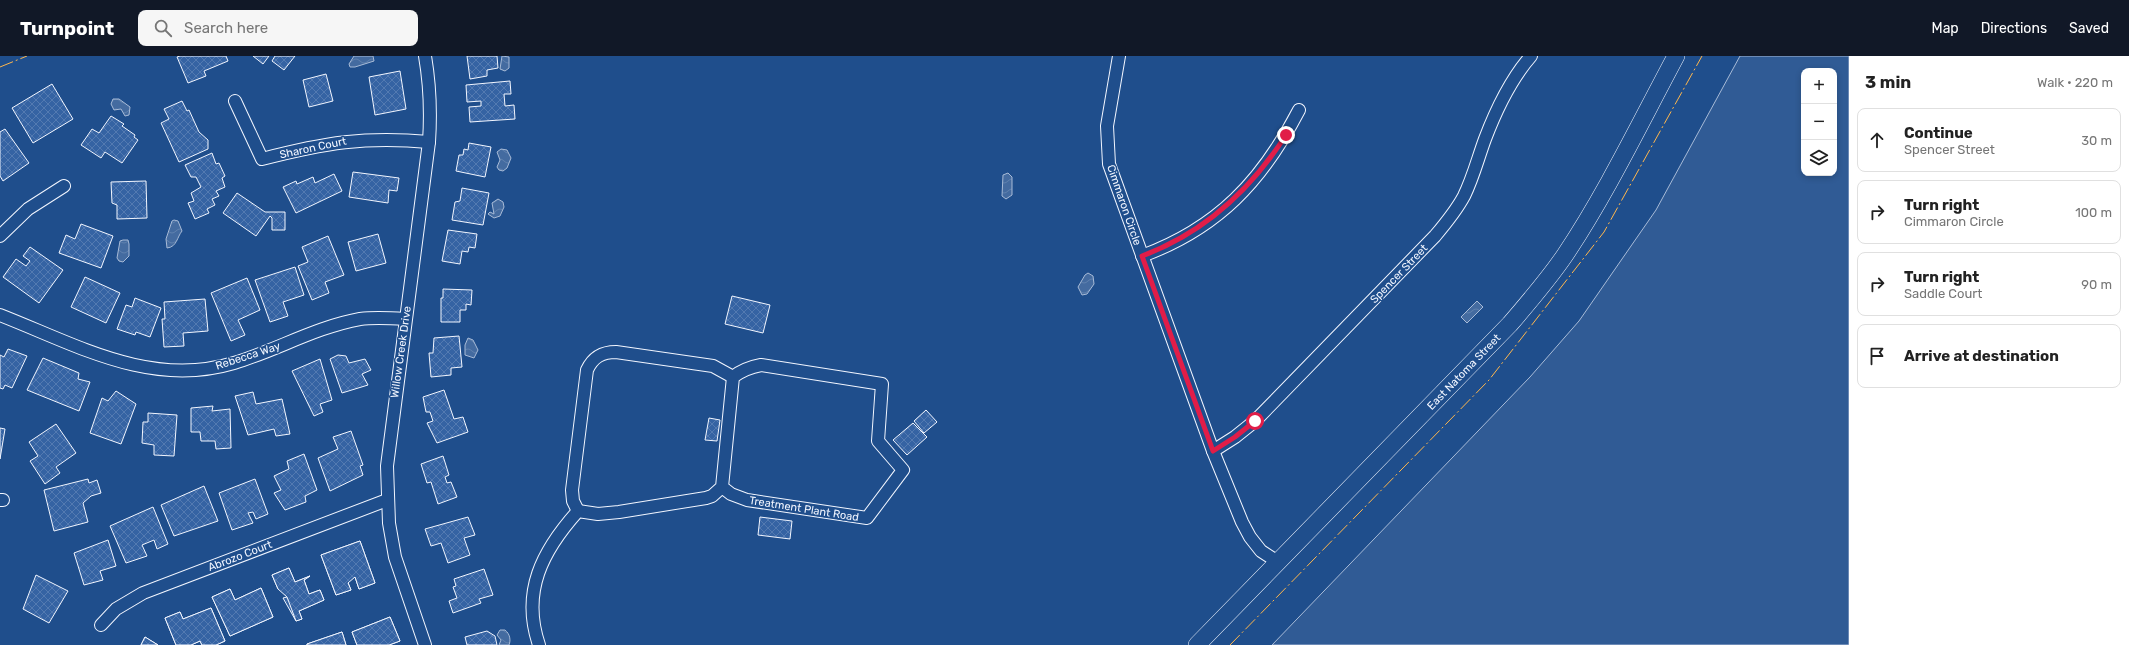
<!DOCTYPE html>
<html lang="en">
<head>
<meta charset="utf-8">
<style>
  body { margin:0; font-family:Rubik,sans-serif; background:#f6f6f6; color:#222 }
  .controls { position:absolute; right:12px; top:12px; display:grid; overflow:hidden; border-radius:8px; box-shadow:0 2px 6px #0003 }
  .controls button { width:36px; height:36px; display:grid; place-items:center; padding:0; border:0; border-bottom:1px solid #e0e0e0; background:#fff; color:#222; font:20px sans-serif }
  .stop { position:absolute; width:12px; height:12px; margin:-9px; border:3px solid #e11d48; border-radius:50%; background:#fff }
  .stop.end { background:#e11d48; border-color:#fff; box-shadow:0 1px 4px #0008 }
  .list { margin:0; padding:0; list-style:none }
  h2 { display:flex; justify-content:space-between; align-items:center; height:52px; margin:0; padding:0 16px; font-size:17px }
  h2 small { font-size:13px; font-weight:400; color:#767676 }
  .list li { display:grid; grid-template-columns:26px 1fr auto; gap:12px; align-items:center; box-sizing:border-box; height:64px; margin:0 8px 8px; padding:0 8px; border:1px solid #e0e0e0; border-radius:8px }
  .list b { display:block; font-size:15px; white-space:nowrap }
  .list p { margin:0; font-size:13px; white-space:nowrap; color:#767676 }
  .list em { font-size:13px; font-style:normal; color:#767676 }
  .icon { flex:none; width:22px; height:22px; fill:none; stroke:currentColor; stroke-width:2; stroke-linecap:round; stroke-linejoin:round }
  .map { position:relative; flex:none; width:1849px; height:589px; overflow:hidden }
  header { display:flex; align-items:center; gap:24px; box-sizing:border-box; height:56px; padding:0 20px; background:#111827; color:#fff }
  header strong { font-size:19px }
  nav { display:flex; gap:22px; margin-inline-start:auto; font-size:14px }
  .search { width:280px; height:36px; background:#f6f6f6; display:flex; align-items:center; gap:10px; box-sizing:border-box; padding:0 14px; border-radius:8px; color:#767676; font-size:15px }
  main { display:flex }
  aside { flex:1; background:#fff }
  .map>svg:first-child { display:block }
</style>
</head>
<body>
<header>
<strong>Turnpoint</strong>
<div class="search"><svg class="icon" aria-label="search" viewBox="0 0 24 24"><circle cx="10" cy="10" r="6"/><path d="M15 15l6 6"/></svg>Search here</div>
<nav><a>Map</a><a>Directions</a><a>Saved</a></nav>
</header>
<main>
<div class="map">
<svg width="1849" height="589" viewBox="0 0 1849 589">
  <defs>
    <pattern id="water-waves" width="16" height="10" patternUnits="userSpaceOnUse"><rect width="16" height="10" fill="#446ba0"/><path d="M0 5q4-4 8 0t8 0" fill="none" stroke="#5f81ae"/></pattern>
    <pattern id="building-cross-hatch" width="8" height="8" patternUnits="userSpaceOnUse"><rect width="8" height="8" fill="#3563a3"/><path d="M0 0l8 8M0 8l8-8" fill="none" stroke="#537ab1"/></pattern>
  </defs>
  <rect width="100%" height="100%" fill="#1f4e8c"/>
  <path fill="#305b95" stroke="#a8bbd7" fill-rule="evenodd" d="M1740 0H1849V589H1272L1530 321 1579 265 1656 154ZM1804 15H1834V117H1804Z"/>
  <g fill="url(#water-waves)" stroke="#a8bbd7">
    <path d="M354 0H373L374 5 355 11H350L349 8Z"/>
    <path d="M502 0 509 1V12L505 15 500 13Z"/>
    <path d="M113 43H119L130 51 129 59 125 60 121 53 114 54 111 48Z"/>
    <path d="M501 93 507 94 511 102 507 112 503 115 499 114 497 111 500 104 497 96Z"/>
    <path d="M1008 117 1012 121V139L1006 143 1002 140 1003 119Z"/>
    <path d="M498 143 503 146 504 151 500 160 494 162 488 158 490 156 494 158 492 147Z"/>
    <path d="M174 164 178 165 182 175C177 181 177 191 167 192L166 183 172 165Z"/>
    <path d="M123 184H128L129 188V200L123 206 119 205 117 202 120 185Z"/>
    <path d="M1088 217 1093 220 1094 228 1087 238 1082 239 1078 231 1085 219Z"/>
    <path d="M1477 245 1483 251 1467 267 1461 261Z"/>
    <path d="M468 282 473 284 478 294 474 302 465 299V289Z"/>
    <path d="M500 574H505C510 578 511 584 509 589H499L501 584 497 579Z"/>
  </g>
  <g fill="url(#building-cross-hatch)" stroke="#f2f6ff">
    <path d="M180 0H226L228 5 204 15 206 20 188 27 177 1Z"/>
    <path d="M253 0H269L263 8Z"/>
    <path d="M275 0H295L284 14 272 5Z"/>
    <path d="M467 0H497L498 12 487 14V20L470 23Z"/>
    <path d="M400 15 406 53 375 59 369 21Z"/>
    <path d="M326 18 333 45 309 51 303 24Z"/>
    <path d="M510 25 511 38H504L505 50 514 49 515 63 470 66 469 51 481 50V45L467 46 466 29Z"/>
    <path d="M52 28 73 63 33 87 12 52Z"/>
    <path d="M182 45 187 55 189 54 199 76 208 84V93L179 106 161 67 169 63 164 53Z"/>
    <path d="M111 60 124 68 122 70 135 79 134 81 138 84 122 107 105 96 101 102 81 89 92 73 99 77Z"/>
    <path d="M5 73 29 107 3 125 0 120V76Z"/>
    <path d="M469 87 491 91 485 121 456 115 459 99H463L464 93 468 94Z"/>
    <path d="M212 97 216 108 219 107 225 120 222 122 225 131 216 135 219 140 212 143 215 149 207 153 209 157 195 163 188 147 194 145 191 137 201 131 196 121H191L185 109Z"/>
    <path d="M353 116 399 122 397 135 389 134 388 147 349 141Z"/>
    <path d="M334 118 342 135 296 157 283 131 296 125 297 128 313 121 315 127Z"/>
    <path d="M146 125 147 162 117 163V149L112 147 111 126Z"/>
    <path d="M462 132 489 137 483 169 452 164 455 146 460 145Z"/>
    <path d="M237 137 265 156H285V174H272V162L270 160 256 180 223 157Z"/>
    <path d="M81 168 113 180 101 212 59 197 66 179 75 183Z"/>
    <path d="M448 174 477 178 475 192 469 191 468 196 462 195 460 208 442 205Z"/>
    <path d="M378 178 386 207 356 215 348 186Z"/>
    <path d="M328 180 344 219 325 226 329 237 312 244 298 210 308 206 302 191Z"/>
    <path d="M30 191 63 214 39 247 3 221 16 203 26 210 30 205 23 200Z"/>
    <path d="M295 211 304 239 283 246 288 260 270 266 255 224Z"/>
    <path d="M85 221 120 237 106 267 71 251Z"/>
    <path d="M247 222 260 254 238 264 245 279 231 285 211 237Z"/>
    <path d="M443 233 472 234 471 249 466 248V254H460V266H441V242H443Z"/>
    <path d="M732 240 770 249 763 277 725 268Z"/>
    <path d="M135 242 161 252 150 281 136 276 135 279 117 273 126 249 132 251Z"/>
    <path d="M205 243 208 275 183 277 184 290 164 291 162 263H165L164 246Z"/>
    <path d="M459 280 462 311 451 312V319L431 321 429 297H433L434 282Z"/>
    <path d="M8 293 27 300 12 332 5 329 3 333 0 332V299L4 301Z"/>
    <path d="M338 299 346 300 349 307 365 303 371 314 362 318 368 329 342 337 330 303Z"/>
    <path d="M43 302 79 317 78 323 90 326 79 355 27 334Z"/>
    <path d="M320 303 332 344 320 348 323 356 314 360 292 315Z"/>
    <path d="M444 334 454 363 463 361 468 376 437 387 427 367 433 365 430 356H426L423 341Z"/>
    <path d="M116 335 136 348 121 388 90 377 102 342 108 345Z"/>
    <path d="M253 336 256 348 282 343 290 378 276 380 274 373 248 379 235 340Z"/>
    <path d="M213 350 212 355 230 353 231 392 216 393 215 385H201L200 376H191V352Z"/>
    <path d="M926 354 937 366 924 377 914 365Z"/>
    <path d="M148 357 177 359 174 400 154 399V389L142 387 143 366H148Z"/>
    <path d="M709 362 720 364 717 385 705 384Z"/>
    <path d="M913 367 927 381 907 399 893 384Z"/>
    <path d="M56 368 76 397 56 411 60 417 45 428 30 405 38 400 29 386Z"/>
    <path d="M0 372 5 373 0 403Z"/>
    <path d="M351 375 363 409 360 410 363 419 330 435 318 402 338 393 333 381Z"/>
    <path d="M304 398 317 434 305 440 306 446 285 454 274 437 281 434 274 420 289 413 287 405Z"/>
    <path d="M443 400 449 419 445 421 447 427 451 426 457 441 438 448 431 426 427 427 421 408Z"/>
    <path d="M88 423 89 427 97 424 101 437 91 440 83 447 88 466 54 475 44 434Z"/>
    <path d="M255 423 268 458 256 463 253 456 248 457 253 467 232 474 219 437Z"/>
    <path d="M204 430 218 465 174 480 161 449Z"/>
    <path d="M153 451 168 488 157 493 154 484 142 489 147 500 126 507 110 470Z"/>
    <path d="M468 461 475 479 464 482 470 499 448 507 441 487 431 490 425 473Z"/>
    <path d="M760 461 792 465 790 483 758 479Z"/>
    <path d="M108 484 116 510 100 515 103 524 84 529 74 497Z"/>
    <path d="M360 485 375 527 359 533 355 521 347 524 351 534 336 539 321 499Z"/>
    <path d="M360 485 375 527 359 533 355 521 348 527 351 534 336 539 321 499Z"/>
    <path d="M289 512 295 526 310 520 304 524 309 538 320 534 324 544 299 555 302 563 296 565 283 542 287 541 282 532 278 533 272 519Z"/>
    <path d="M289 512 295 526 310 520 304 524 309 538 320 534 324 544 299 555 302 563 296 565 287 541 278 533 272 519Z"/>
    <path d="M484 513 493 539 479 543 481 547 453 557 449 545 457 542 453 531 456 530 454 523Z"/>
    <path d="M36 519 68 535 49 567 23 553Z"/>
    <path d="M261 532 273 561 230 580 212 541 230 533 235 544Z"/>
    <path d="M261 532 273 561 230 580 212 541 230 533 235 544Z"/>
    <path d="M211 552 225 585 216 589H202L200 585 191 589H176L165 562 180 556 183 563Z"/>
    <path d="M211 552 225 585 216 589H202L200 585 191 589H176L165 562 180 556 183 563Z"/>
    <path d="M390 561 400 585 389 589H357L352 576Z"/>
    <path d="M390 561 400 585 389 589H357L352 576Z"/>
    <path d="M487 575 495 580 497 589H467L465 581Z"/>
    <path d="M342 576 346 589H307V588Z"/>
    <path d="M342 576 346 589H307V588Z"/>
    <path d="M145 581 158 589H141Z"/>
    <path d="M145 581 158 589H141Z"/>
  </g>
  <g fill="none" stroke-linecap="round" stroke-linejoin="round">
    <defs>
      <g id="street">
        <path d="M1119 0 1107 70 1109 108 1213 395 1242 466 1250 481 1261 495 1278 506"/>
        <path d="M235 45 262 103C324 87 365 80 429 86"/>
        <path d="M0 180 28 153 64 130"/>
        <path d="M1142 200C1218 172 1262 125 1299 54"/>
        <path d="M0 259C77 289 150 332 234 307 277 294 316 271 360 263 375 261 390 262 405 263"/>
        <path d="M1213 395 1235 381 1255 365 1435 180C1446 167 1456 155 1464 140 1473 122 1478 102 1485 83 1496 54 1510 24 1531 0"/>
        <path d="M0 444H3"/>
        <path d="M578 455 573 445 572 434 587 314C593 301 602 296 616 296L713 310 733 321"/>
        <path d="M101 569 116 553 143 537 387 444"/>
        <path d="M425 589 395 501 389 467 387 410 429 86C431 56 430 29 425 0"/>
        <path d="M539 589C521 536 542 495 578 455L598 458 619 456 706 442 712 440 722 431 733 321C742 314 750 311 761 309L882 328 878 385 903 414 867 462 747 444 731 438 722 431"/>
      </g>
      <path id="secondary" d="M1197 589 1510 268C1529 246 1548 224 1565 199 1607 136 1640 67 1676 0"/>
    </defs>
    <use href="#street" stroke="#f2f6ff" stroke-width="14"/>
    <use href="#secondary" stroke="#f2f6ff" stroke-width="18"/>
    <use href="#street" stroke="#1f4e8c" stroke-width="12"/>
    <use href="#secondary" stroke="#1f4e8c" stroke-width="17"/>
    <g stroke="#ffb74d" stroke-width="1" stroke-dasharray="14 3 2 3" stroke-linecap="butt">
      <path d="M0 11 27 0"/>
      <path d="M1230 589 1489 324 1604 176 1702 0"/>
    </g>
  </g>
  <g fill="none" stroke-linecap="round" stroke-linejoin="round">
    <path stroke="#e11d48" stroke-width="5" d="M1255 365 1235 381 1213 395 1142 200C1204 177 1250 135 1286 79"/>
  </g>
  <g text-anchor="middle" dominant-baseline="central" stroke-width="3" stroke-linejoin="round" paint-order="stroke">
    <g font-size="11" fill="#f2f6ff" stroke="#1f4e8c">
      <text transform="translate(313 92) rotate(-12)">Sharon Court</text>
      <text transform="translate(1124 149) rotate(71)">Cimmaron Circle</text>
      <text transform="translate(1399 218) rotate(-46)">Spencer Street</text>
      <text transform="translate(401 296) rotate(-82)">Willow Creek Drive</text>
      <text transform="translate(248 300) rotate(-18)">Rebecca Way</text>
      <text transform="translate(1464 316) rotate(-46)">East Natoma Street</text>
      <text transform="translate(804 453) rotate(9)">Treatment Plant Road</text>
      <text transform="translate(240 500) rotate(-21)">Abrozo Court</text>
    </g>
  </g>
</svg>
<div class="controls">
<button>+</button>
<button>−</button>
<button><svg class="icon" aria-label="layers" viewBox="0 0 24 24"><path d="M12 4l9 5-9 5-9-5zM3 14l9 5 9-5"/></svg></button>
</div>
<div class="stop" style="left:1255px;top:365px"></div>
<div class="stop end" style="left:1286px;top:79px"></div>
</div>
<aside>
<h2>3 min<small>Walk · 220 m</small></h2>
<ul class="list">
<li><svg class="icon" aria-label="ahead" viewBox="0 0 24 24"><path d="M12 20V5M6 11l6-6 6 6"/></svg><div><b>Continue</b><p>Spencer Street</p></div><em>30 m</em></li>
<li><svg class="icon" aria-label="right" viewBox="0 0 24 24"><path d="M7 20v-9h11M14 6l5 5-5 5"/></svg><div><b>Turn right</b><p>Cimmaron Circle</p></div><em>100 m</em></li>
<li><svg class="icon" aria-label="right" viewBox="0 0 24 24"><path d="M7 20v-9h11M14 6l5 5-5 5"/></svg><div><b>Turn right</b><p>Saddle Court</p></div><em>90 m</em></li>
<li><svg class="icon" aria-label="arrive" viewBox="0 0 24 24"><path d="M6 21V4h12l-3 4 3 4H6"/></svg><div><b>Arrive at destination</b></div></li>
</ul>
</aside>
</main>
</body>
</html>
